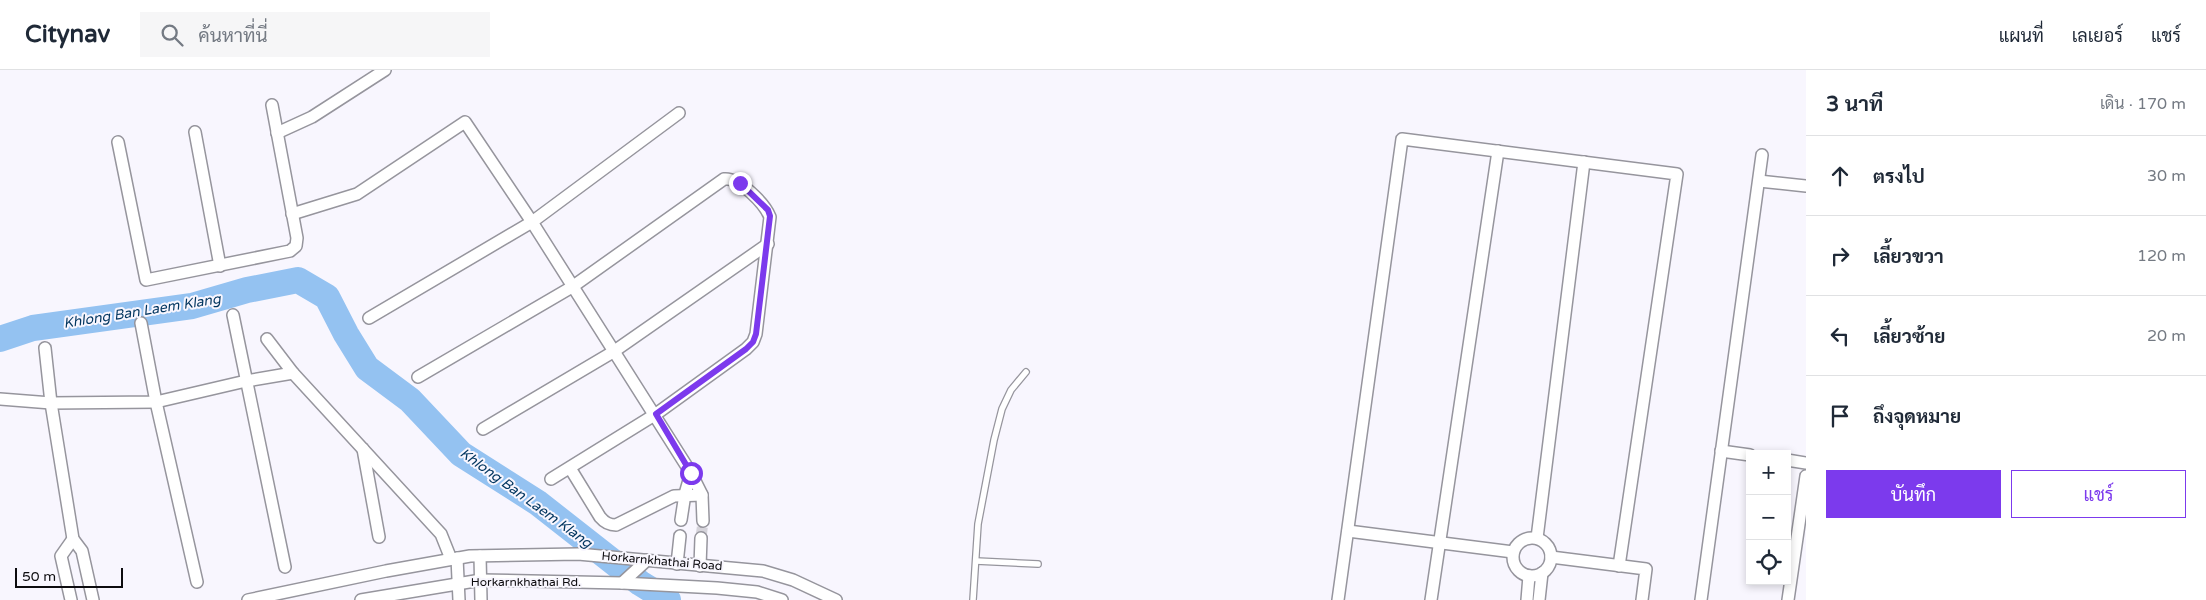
<!DOCTYPE html>
<html lang="th">
<head>
<meta charset="utf-8">
<style>
  body { margin:0; font-family:"Varela Round",Sarabun,sans-serif; background:#f6f6f7; color:#1f2937 }
  .controls { position:absolute; right:15px; bottom:15px; display:grid; overflow:hidden; border-radius:0px; box-shadow:0 2px 8px #0003 }
  .controls button { width:45px; height:45px; display:grid; place-items:center; padding:0; border:0; border-bottom:1px solid #e0e1e3; background:#fff; color:#1f2937; font:25px sans-serif }
  .scale { position:absolute; left:15px; bottom:12px; width:108px; box-sizing:border-box; padding-left:5px; border:2px solid #0d0c0f; border-top:0; font-size:14px; line-height:18px; white-space:nowrap; color:#0d0c0f; -webkit-text-stroke:4px #f8f6fe; paint-order:stroke }
  .stop { position:absolute; width:15px; height:15px; margin:-11px; border:4px solid #7c3aed; border-radius:50%; background:#fff }
  .stop.end { background:#7c3aed; border-color:#fff; box-shadow:0 1px 5px #0008 }
  .list { margin:0; padding:0; list-style:none }
  h2 { display:flex; justify-content:space-between; align-items:center; height:65px; margin:0; padding:0 20px; font-size:21px }
  h2 small { font-size:16px; font-weight:400; color:#747a83 }
  .list li { display:grid; grid-template-columns:32px 1fr auto; gap:15px; align-items:center; box-sizing:border-box; height:80px; padding:0 20px; border-top:1px solid #e0e1e3 }
  .list b { display:block; font-size:19px; white-space:nowrap }
  .list em { font-size:16px; font-style:normal; color:#747a83 }
  .actions { display:flex; gap:10px; padding:15px 20px }
  .actions a { flex:1; padding:11px 0; border:1px solid #7c3aed; border-radius:0px; text-align:center; font-size:18px; color:#7c3aed }
  .actions .main { background:#7c3aed; color:#fff }
  .icon { flex:none; width:28px; height:28px; fill:none; stroke:currentColor; stroke-width:2; stroke-linecap:round; stroke-linejoin:round }
  .map { position:relative; flex:none; width:1806px; height:530px; overflow:hidden }
  header { display:flex; align-items:center; gap:30px; box-sizing:border-box; height:70px; padding:0 25px; background:#fff; border-bottom:1px solid #e0e1e3 }
  header strong { font-size:24px }
  nav { display:flex; gap:28px; margin-inline-start:auto; font-size:18px }
  .search { width:350px; height:45px; background:#f6f6f7; display:flex; align-items:center; gap:12px; box-sizing:border-box; padding:0 18px; border-radius:0px; color:#747a83; font-size:19px }
  main { display:flex }
  aside { flex:1; background:#fff }
  .map>svg:first-child { display:block }
</style>
</head>
<body>
<header>
<strong>Citynav</strong>
<div class="search"><svg class="icon" aria-label="search" viewBox="0 0 24 24"><circle cx="10" cy="10" r="6"/><path d="M15 15l6 6"/></svg>ค้นหาที่นี่</div>
<nav><a>แผนที่</a><a>เลเยอร์</a><a>แชร์</a></nav>
</header>
<main>
<div class="map">
<svg width="1806" height="530" viewBox="0 0 1806 530">
  <rect width="100%" height="100%" fill="#f8f6fe"/>
  <g fill="none" stroke-linecap="round" stroke-linejoin="round">
    <path stroke="#94c2f1" stroke-width="26" d="M0 269 33 258 192 236 247 220 298 210 327 227 346 264 367 298 410 330 461 384 538 433 640 513 668 530"/>
    <path stroke="#d5d3da" stroke-width="11" stroke-dasharray="11 5.5" stroke-linecap="butt" d="M701 468 703 451"/>
    <defs>
      <g id="lane">
        <path d="M976 491 1038 494"/>
        <path d="M973 530 978 454 994 370 1002 339 1011 320 1026 302"/>
      </g>
      <g id="street">
        <path d="M195 62 220 196"/>
        <path d="M277 63 312 47 385 0"/>
        <path d="M118 72 146 210 290 181 296 176 297 168 272 35"/>
        <path d="M1759 111 1806 116"/>
        <path d="M292 144 357 124 465 52 532 152 691 403"/>
        <path d="M233 245 285 497"/>
        <path d="M369 248 532 152 679 43"/>
        <path d="M141 253 156 332 197 512"/>
        <path d="M267 269 293 303"/>
        <path d="M45 278 51 333 73 469 82 481 93 530"/>
        <path d="M418 307 572 217 724 109C739 107 765 134 770 147L756 264 753 272 746 279 656 344 551 409"/>
        <path d="M0 329 51 333 156 332 246 311 293 303 441 464 451 489"/>
        <path d="M483 359 613 282 768 174"/>
        <path d="M363 379 379 467"/>
        <path d="M1721 381 1750 385"/>
        <path d="M1787 390 1806 393"/>
        <path d="M570 398 600 447C605 453 609 455 616 455L674 426 702 425"/>
        <path d="M681 450 685 424 691 403 702 425 703 451"/>
        <path d="M1348 461 1513 482"/>
        <path d="M1537 468 1584 92"/>
        <circle cx="1532" cy="487" r="19"/>
        <path d="M480 486 481 530"/>
        <path d="M1551 487 1646 499 1642 530"/>
        <path d="M457 488 459 530"/>
        <path d="M677 494 680 466"/>
        <path d="M700 496 701 468"/>
        <path d="M622 513 647 490"/>
        <path d="M71 530 61 486 73 469"/>
        <path d="M248 530 386 501 470 486 578 484 763 501 793 510 836 530"/>
        <path d="M361 530 481 510 622 513 717 518 757 522 782 530"/>
        <path d="M1338 530 1402 69 1677 104 1619 496"/>
        <path d="M1431 530 1498 81"/>
        <path d="M1527 530 1529 506"/>
        <path d="M1539 530 1542 503"/>
        <path d="M1701 530 1762 85"/>
        <path d="M1788 530 1806 406"/>
      </g>
    </defs>
    <use href="#lane" stroke="#96959d" stroke-width="8"/>
    <use href="#street" stroke="#96959d" stroke-width="14"/>
    <use href="#lane" stroke="#fff" stroke-width="5.5"/>
    <use href="#street" stroke="#fff" stroke-width="11"/>
  </g>
  <g fill="none" stroke-linecap="round" stroke-linejoin="round">
    <path stroke="#7c3aed" stroke-width="6" d="M691 403 656 344 746 279 753 272 756 264 770 146 768 140 740 113"/>
  </g>
  <g text-anchor="middle" dominant-baseline="central" stroke-width="4" stroke-linejoin="round" paint-order="stroke">
    <g font-size="12" fill="#0d0c0f" stroke="#f8f6fe">
      <text transform="translate(662 491) rotate(5)">Horkarnkhathai Road</text>
      <text x="526" y="512">Horkarnkhathai Rd.</text>
    </g>
    <g font-size="14" font-style="italic" fill="#00355f" stroke="#f8f6fe">
      <text transform="translate(142 241) rotate(-9)">Khlong Ban Laem Klang</text>
      <text transform="translate(526 428) rotate(36)">Khlong Ban Laem Klang</text>
    </g>
  </g>
</svg>
<div class="controls">
<button>+</button>
<button>−</button>
<button><svg class="icon" aria-label="locate" viewBox="0 0 24 24"><circle cx="12" cy="12" r="6"/><path d="M12 2v4M12 18v4M2 12h4M18 12h4"/></svg></button>
</div>
<div class="scale">50 m</div>
<div class="stop" style="left:691px;top:403px"></div>
<div class="stop end" style="left:740px;top:113px"></div>
</div>
<aside>
<h2>3 นาที<small>เดิน · 170 m</small></h2>
<ul class="list">
<li><svg class="icon" aria-label="ahead" viewBox="0 0 24 24"><path d="M12 20V5M6 11l6-6 6 6"/></svg><div><b>ตรงไป</b></div><em>30 m</em></li>
<li><svg class="icon" aria-label="right" viewBox="0 0 24 24"><path d="M7 20v-9h11M14 6l5 5-5 5"/></svg><div><b>เลี้ยวขวา</b></div><em>120 m</em></li>
<li><svg class="icon" aria-label="left" viewBox="0 0 24 24"><path d="M17 20v-9H6M10 6l-5 5 5 5"/></svg><div><b>เลี้ยวซ้าย</b></div><em>20 m</em></li>
<li><svg class="icon" aria-label="arrive" viewBox="0 0 24 24"><path d="M6 21V4h12l-3 4 3 4H6"/></svg><div><b>ถึงจุดหมาย</b></div></li>
</ul>
<div class="actions"><a class="main">บันทึก</a><a>แชร์</a></div>
</aside>
</main>
</body>
</html>
